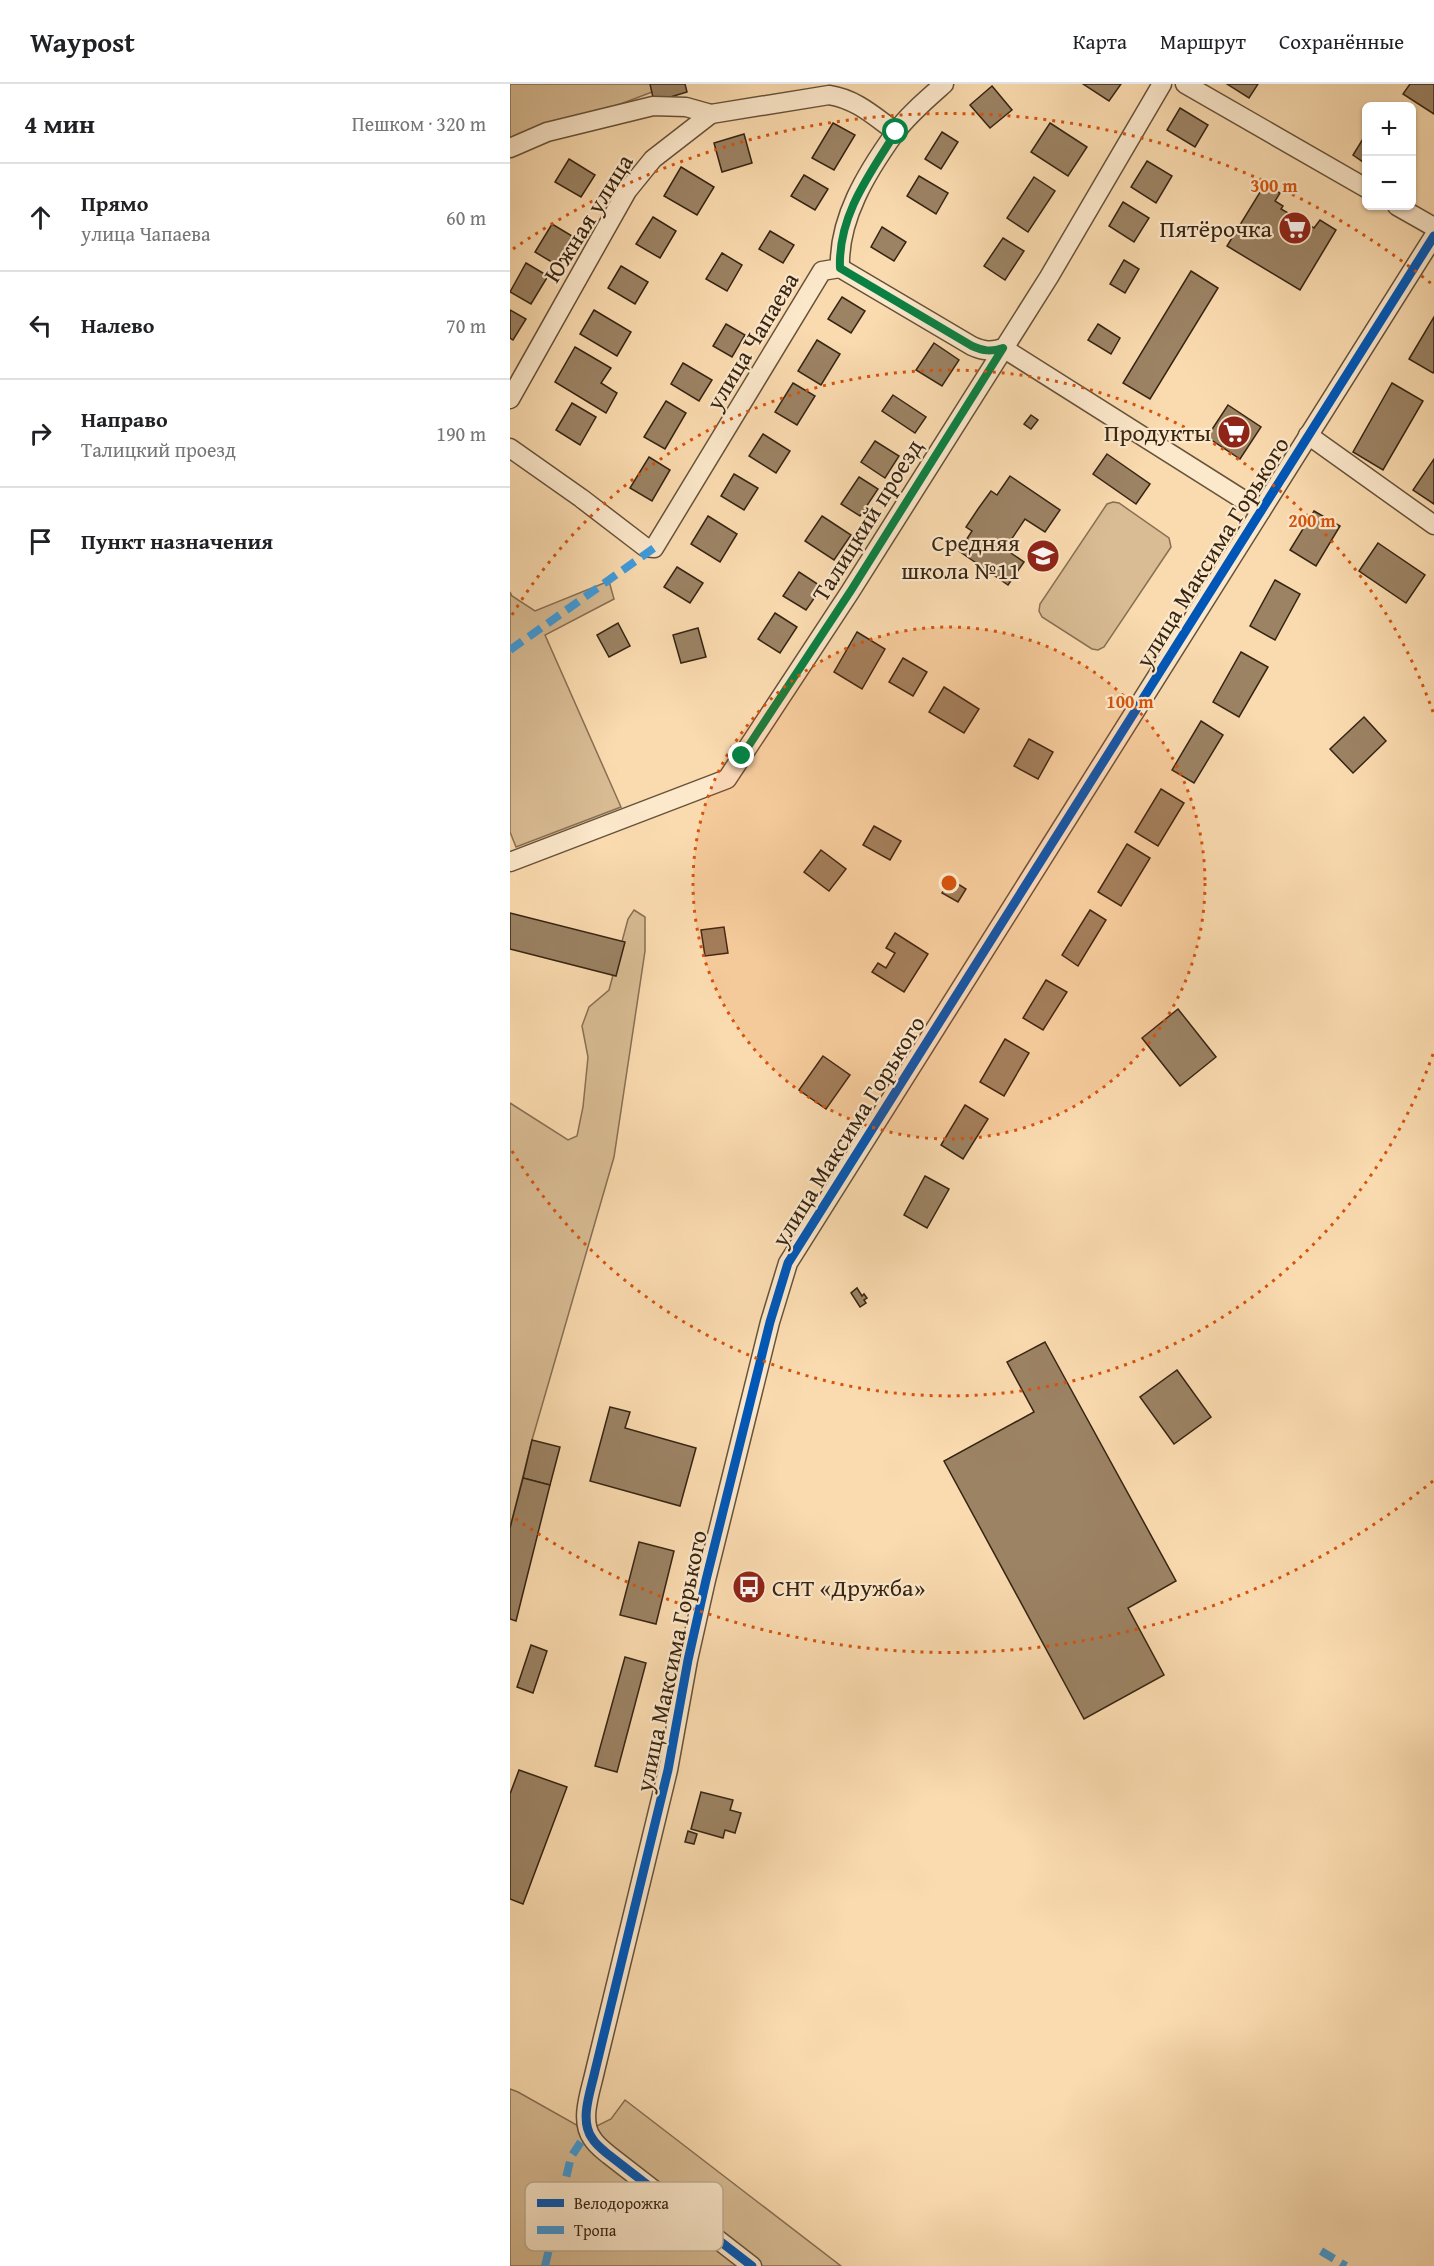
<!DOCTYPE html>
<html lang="ru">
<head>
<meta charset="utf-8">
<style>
  body { margin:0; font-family:"Gentium Book Plus",serif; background:#f6f6f6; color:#202124 }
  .controls { position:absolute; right:18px; top:18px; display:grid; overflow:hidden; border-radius:9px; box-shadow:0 2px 4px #0004 }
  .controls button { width:54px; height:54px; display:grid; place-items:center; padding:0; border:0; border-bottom:2px solid #e0e0e0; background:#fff; color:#202124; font:30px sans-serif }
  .stop { position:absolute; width:18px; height:18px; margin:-14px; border:4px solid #0b8043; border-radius:50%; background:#fff }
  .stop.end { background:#0b8043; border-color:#fff; box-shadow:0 2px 6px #0008 }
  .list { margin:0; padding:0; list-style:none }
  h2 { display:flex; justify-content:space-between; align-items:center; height:78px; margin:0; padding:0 24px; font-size:26px }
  h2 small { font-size:20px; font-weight:400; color:#757577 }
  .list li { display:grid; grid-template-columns:39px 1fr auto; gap:18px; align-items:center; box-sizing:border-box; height:108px; padding:0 24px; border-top:2px solid #e0e0e0 }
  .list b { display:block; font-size:22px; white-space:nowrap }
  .list p { margin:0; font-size:20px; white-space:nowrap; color:#757577 }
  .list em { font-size:20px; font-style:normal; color:#757577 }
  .icon { flex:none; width:33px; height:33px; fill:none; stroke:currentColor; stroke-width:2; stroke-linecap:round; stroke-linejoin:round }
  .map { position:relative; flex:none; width:924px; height:2182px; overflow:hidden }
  header { display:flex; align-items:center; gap:36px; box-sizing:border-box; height:84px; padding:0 30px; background:#fff; border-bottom:2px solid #e0e0e0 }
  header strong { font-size:28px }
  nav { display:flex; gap:33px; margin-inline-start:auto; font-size:21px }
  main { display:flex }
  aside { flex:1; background:#fff }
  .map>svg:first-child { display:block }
</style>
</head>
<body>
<header>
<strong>Waypost</strong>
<nav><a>Карта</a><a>Маршрут</a><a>Сохранённые</a></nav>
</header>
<main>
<aside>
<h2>4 мин<small>Пешком · 320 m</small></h2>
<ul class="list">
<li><svg class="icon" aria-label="ahead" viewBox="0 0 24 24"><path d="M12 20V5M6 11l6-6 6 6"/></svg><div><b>Прямо</b><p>улица Чапаева</p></div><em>60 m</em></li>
<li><svg class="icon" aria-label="left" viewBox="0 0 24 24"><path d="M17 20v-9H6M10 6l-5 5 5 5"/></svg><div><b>Налево</b></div><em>70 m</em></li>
<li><svg class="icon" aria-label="right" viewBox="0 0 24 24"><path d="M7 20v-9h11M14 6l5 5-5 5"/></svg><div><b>Направо</b><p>Талицкий проезд</p></div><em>190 m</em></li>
<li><svg class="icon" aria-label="arrive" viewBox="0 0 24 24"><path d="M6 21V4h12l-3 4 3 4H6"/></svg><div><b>Пункт назначения</b></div></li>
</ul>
</aside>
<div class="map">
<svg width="924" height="2182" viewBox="0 0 924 2182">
  <rect width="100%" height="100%" fill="#fadbaf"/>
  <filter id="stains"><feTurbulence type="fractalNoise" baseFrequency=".00333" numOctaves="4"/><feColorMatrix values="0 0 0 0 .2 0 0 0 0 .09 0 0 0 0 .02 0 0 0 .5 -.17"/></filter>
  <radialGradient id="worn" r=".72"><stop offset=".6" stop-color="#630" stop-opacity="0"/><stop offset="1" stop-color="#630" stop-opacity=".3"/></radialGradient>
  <g fill="#d9bc94" stroke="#887054" stroke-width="1.5">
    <path d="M0 0H163L37 48 0 64Z"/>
    <path d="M603 418 609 419 659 454 661 463 594 563 588 566 582 565 532 533 529 527 530 520 597 420Z"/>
    <path d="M99 497 104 515 35 551 111 723 6 763 0 748V508L2 512 25 527Z"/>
    <path d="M124 826 135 833V867L104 1073 22 1356 0 1444V1019L58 1056 67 1052 73 1023 78 973 72 942 79 923 99 906 118 835Z"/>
    <path d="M0 2005 8 2008 77 2047 101 2035 115 2016 331 2182H0Z"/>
  </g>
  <g fill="#9c8364" stroke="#362413" stroke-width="1.5">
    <path d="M140 0H175L177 8 144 18Z"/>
    <path d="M573 0H611L599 17Z"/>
    <path d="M717 0H748L739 14Z"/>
    <path d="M900 0H924V30L893 10Z"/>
    <path d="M482 2 502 26 480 44 460 21Z"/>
    <path d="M670 24 698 41 685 63 657 46Z"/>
    <path d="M323 39 345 51 324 86 302 74Z"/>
    <path d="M540 39 577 63 558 92 521 68Z"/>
    <path d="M432 48 448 58 431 85 415 75Z"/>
    <path d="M234 50 242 79 212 88 204 59Z"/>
    <path d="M856 50V80L843 71Z"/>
    <path d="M59 75 85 91 71 113 45 98Z"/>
    <path d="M637 77 662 92 646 119 621 103Z"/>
    <path d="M171 83 204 103 187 131 154 112Z"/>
    <path d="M294 91 318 105 305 126 281 112Z"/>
    <path d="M409 92 438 109 426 130 397 112Z"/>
    <path d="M524 93 545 107 518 148 497 134Z"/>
    <path d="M755 100 770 109 765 117 773 122 771 125 804 144 810 136 826 146 790 206 717 162Z"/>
    <path d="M613 118 639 134 624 158 599 142Z"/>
    <path d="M143 133 166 147 150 174 126 160Z"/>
    <path d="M42 140 62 152 45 180 25 168Z"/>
    <path d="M372 143 396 158 384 177 361 163Z"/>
    <path d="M260 147 284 161 273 179 249 165Z"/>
    <path d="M493 154 514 167 495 196 474 182Z"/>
    <path d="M212 169 232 181 217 207 196 195Z"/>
    <path d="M614 176 629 185 615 209 600 200Z"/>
    <path d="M16 179 38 192 21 220 0 208Z"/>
    <path d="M111 182 138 198 125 220 98 204Z"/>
    <path d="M681 187 708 204 640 315 613 299Z"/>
    <path d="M332 213 355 227 341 249 318 235Z"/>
    <path d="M0 226 16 235 3 256 0 254Z"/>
    <path d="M84 226 121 248 107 272 70 250Z"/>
    <path d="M924 233V287L923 289 899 275Z"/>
    <path d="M216 240 235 251 222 273 203 262Z"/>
    <path d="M588 240 610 254 601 270 578 256Z"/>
    <path d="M307 256 330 270 311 301 288 287Z"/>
    <path d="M424 259 449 276 432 302 406 286Z"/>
    <path d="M65 263 101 284 91 299 107 309 96 329 45 298Z"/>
    <path d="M173 279 202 296 189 317 161 300Z"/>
    <path d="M283 299 305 312 287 341 265 328Z"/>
    <path d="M882 299 913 317 873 386 843 368Z"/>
    <path d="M383 311 416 333 405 349 372 327Z"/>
    <path d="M156 317 176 329 155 365 134 353Z"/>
    <path d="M62 319 86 333 70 361 46 346Z"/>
    <path d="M718 321 751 343 730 375 697 353Z"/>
    <path d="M521 331 528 336 521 345 514 340Z"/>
    <path d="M253 350 280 367 266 389 239 372Z"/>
    <path d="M365 357 389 372 375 394 351 378Z"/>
    <path d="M597 370 640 400 626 420 583 390Z"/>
    <path d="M139 373 160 386 142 417 120 404Z"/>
    <path d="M924 375V420L903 406Z"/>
    <path d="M224 390 248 404 234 426 211 412Z"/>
    <path d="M500 392 550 426 535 448 515 435 495 465 514 478 498 501 449 467 462 447 456 443 468 425 481 407 487 411Z"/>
    <path d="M349 393 368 405 350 432 331 420Z"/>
    <path d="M804 427 830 442 806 482 780 466Z"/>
    <path d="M198 432 227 450 210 478 181 460Z"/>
    <path d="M312 432 341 451 324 476 295 457Z"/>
    <path d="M868 459 915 491 896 519 849 487Z"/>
    <path d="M167 483 193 499 180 519 154 503Z"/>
    <path d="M289 488 312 503 296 526 273 512Z"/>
    <path d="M765 496 790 510 765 556 740 542Z"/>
    <path d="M265 529 287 543 270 569 248 555Z"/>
    <path d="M108 539 120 562 99 573 87 551Z"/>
    <path d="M188 544 196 573 171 579 163 551Z"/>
    <path d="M347 548 375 565 352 605 324 588Z"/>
    <path d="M731 568 758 583 729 633 703 618Z"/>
    <path d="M393 574 417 588 403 612 379 598Z"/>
    <path d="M434 603 469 625 454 649 419 628Z"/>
    <path d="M854 633 876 657 843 689 820 665Z"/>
    <path d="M691 637 713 651 684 699 662 686Z"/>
    <path d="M519 655 543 668 528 695 504 682Z"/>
    <path d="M651 705 674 719 648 762 625 748Z"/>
    <path d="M364 742 391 757 380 776 353 761Z"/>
    <path d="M617 760 640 774 611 822 588 808Z"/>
    <path d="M311 766 336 785 319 807 294 788Z"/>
    <path d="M440 795 456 805 448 818 432 809Z"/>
    <path d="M580 826 596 836 568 882 552 871Z"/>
    <path d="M0 829 115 858 106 892 0 865Z"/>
    <path d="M214 843 218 869 195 872 191 846Z"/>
    <path d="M385 849 418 870 394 908 362 888 368 879 376 884 385 869 376 864Z"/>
    <path d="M536 896 557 908 533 946 513 934Z"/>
    <path d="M668 925 706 973 670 1002 632 954Z"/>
    <path d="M495 955 519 969 494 1012 470 998Z"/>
    <path d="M313 972 340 991 316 1025 289 1006Z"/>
    <path d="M455 1021 478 1035 453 1075 431 1061Z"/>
    <path d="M415 1092 439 1105 417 1144 394 1131Z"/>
    <path d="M347 1204 352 1212 354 1210 357 1214 354 1216 356 1219 350 1223 341 1209Z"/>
    <path d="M535 1258 666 1497 618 1524 654 1591 574 1635 434 1377 524 1328 497 1278Z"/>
    <path d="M667 1286 701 1333 664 1360 630 1313Z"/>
    <path d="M100 1323 120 1328 115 1344 186 1364 170 1422 80 1397Z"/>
    <path d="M22 1356 50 1363 40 1401 13 1394Z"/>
    <path d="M13 1394 40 1401 6 1537 0 1535V1444Z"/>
    <path d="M129 1458 164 1467 146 1540 110 1531Z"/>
    <path d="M21 1561 37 1567 23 1609 7 1603Z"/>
    <path d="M115 1573 136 1579 107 1688 85 1682Z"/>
    <path d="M9 1686 57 1703 13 1820 0 1815V1710Z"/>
    <path d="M191 1708 223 1716 220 1726 231 1729 225 1749 215 1746 213 1754 181 1745Z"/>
    <path d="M178 1747 187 1750 184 1760 175 1758Z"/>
  </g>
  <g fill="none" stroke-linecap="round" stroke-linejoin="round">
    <defs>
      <g id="minor">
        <path d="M675 0 856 104"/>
        <path d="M0 64 37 48 143 22 176 23 201 30 319 11C346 15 364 32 386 48"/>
        <path d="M887 122 924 143"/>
        <path d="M330 184 462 262C473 267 481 268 493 264L751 427"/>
        <path d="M0 315 117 107 143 75 201 30"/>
        <path d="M798 351 924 441"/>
        <path d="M0 364 71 414 135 463 144 464 312 187 330 184C328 135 357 88 385 49 398 31 417 15 434 0"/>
        <path d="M0 778 217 695 340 508 539 193 652 0"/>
        <path d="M242 2182 99 2071C93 2066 86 2061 82 2054 69 2036 81 2006 85 1987L158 1686 178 1576 196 1496 260 1238 278 1179 924 152"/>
      </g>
    </defs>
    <use href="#minor" stroke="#67523a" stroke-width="21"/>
    <use href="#minor" stroke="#fce8cb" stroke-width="18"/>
    <g stroke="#3e9cde" stroke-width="8" stroke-dasharray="15 8" stroke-linecap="butt">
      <path d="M0 566 144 464"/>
      <path d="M811 2167 836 2182"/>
      <path d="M35 2182 61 2073 78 2047"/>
    </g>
    <defs>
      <path id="cycleway" d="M242 2182 99 2071C93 2066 86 2061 82 2054 69 2036 81 2006 85 1987L158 1686 178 1576 196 1496 260 1238 278 1179 924 152"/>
    </defs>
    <use href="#cycleway" stroke="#fce8cb" stroke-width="13"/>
    <use href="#cycleway" stroke="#0057b8" stroke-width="9"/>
  </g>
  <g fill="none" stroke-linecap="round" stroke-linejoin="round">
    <path stroke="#0b8043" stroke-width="8" d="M232 672 340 508 493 264C481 268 473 267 462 262L330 184C328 132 359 91 386 48"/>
  </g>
  <circle cx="439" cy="799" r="256" fill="#d6540d" fill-opacity=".12"/>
  <g fill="none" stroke="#d6540d" stroke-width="3" stroke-dasharray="3 6">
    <circle cx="439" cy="799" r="256"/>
    <path d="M923 970A513 513 0 0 1 2 1067M2 531A513 513 0 0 1 923 628"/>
    <path d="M923 1397A769 769 0 0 1 3 1433M3 165A769 769 0 0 1 923 201"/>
  </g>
  <defs>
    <symbol id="supermarket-disc" viewBox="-11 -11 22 22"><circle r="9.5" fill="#8f2418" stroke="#fce8cb"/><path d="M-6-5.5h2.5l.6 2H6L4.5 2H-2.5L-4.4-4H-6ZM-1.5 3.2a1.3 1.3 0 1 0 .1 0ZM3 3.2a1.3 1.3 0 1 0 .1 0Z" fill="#fff"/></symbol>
    <symbol id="school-disc" viewBox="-11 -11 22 22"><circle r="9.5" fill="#8f2418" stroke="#fce8cb"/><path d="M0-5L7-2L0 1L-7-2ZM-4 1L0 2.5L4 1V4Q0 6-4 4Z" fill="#fff"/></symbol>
    <symbol id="bus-disc" viewBox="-11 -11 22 22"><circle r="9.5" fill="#8f2418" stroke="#fce8cb"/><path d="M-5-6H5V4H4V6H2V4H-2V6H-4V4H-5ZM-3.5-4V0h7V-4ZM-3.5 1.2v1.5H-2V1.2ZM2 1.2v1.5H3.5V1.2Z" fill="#fff"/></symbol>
  </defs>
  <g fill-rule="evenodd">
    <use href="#supermarket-disc" x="766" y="125" width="38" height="38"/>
    <use href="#supermarket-disc" x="705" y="329" width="38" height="38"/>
    <use href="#school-disc" x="514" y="453" width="38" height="38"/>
    <use href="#bus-disc" x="220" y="1484" width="38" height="38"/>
  </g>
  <g text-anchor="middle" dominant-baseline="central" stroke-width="4.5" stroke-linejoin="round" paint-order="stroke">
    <g font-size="24" fill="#362413" stroke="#fce8cb">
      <text transform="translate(78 134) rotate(-58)">Южная улица</text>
      <text transform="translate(242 257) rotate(-59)">улица Чапаева</text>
      <text transform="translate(357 436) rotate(-58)">Талицкий проезд</text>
      <text transform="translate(702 468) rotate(-58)">улица Максима Горького</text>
      <text transform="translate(338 1047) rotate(-58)">улица Максима Горького</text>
      <text transform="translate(161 1577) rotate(-78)">улица Максима Горького</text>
    </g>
    <g font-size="24" fill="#362413" stroke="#fce8cb" text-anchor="end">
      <text x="762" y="144">Пятёрочка</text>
      <text x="701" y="348">Продукты</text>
      <text x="510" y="458">Средняя<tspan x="510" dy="28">школа №11</tspan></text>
      <text x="262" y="1503" text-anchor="start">СНТ «Дружба»</text>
    </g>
  </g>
  <rect x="15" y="2098" width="198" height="69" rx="9" fill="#fce8cb" stroke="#c1ad94" stroke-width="1.5"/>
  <rect x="27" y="2115" width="27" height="8" fill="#0057b8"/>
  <rect x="27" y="2142" width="27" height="8" fill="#3e9cde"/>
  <g font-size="16" fill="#362413">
    <text x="64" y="2125">Велодорожка</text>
    <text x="64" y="2152">Тропа</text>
  </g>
  <circle cx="439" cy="799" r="9" fill="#d6540d" stroke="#fce8cb" stroke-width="3"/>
  <g font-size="18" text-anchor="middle" font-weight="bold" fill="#d6540d" stroke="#fce8cb" stroke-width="4.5" stroke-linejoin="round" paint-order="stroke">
    <text x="764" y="108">300 m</text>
    <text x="802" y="443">200 m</text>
    <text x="620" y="624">100 m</text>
  </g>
  <rect width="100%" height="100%" filter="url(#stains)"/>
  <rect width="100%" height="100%" fill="url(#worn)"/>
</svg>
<div class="controls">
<button>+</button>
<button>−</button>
</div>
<div class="stop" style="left:386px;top:48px"></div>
<div class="stop end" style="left:232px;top:672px"></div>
</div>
</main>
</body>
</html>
